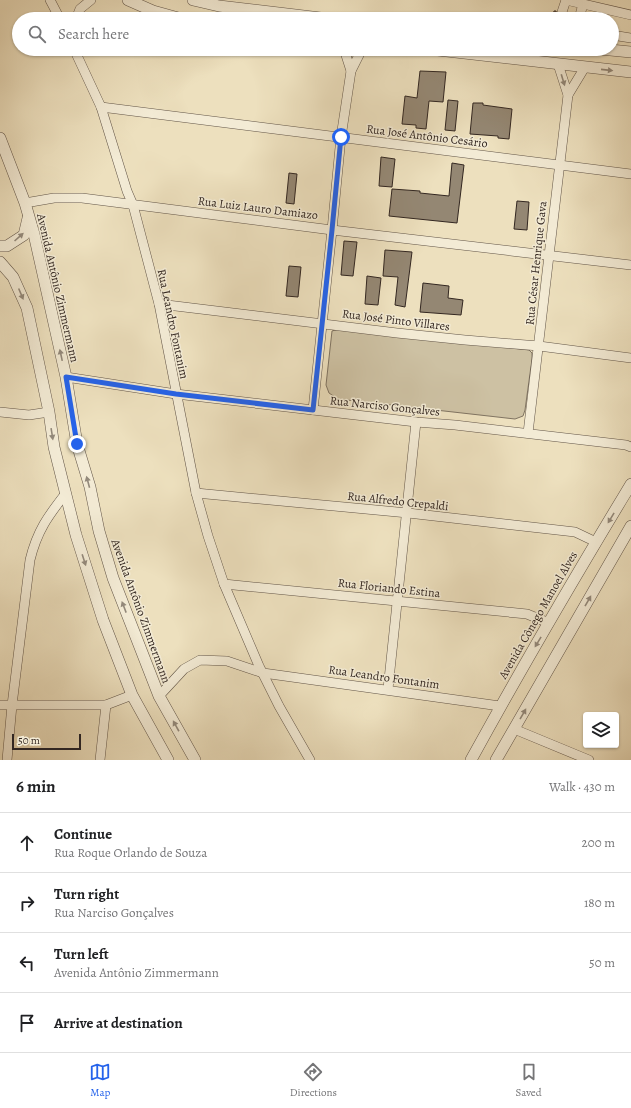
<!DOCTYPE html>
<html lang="en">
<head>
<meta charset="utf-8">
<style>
  body { margin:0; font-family:Alegreya,serif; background:#f6f6f6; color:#202124 }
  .controls { position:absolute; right:12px; bottom:12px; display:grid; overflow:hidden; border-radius:4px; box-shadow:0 1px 3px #0004 }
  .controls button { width:36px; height:36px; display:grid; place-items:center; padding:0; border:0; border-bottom:1px solid #e0e0e0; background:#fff; color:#202124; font:20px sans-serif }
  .scale { position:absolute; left:12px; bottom:10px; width:69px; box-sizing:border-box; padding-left:4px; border:2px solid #332721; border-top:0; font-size:11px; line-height:14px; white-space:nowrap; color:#332721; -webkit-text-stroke:3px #f3ebd5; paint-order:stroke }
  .stop { position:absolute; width:12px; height:12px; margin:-9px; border:3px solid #2563eb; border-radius:50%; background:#fff }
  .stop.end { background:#2563eb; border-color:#fff; box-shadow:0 1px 4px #0008 }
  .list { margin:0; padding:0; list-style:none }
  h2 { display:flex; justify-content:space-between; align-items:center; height:52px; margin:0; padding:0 16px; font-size:17px }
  h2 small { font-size:13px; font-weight:400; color:#757577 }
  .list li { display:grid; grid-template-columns:26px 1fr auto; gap:12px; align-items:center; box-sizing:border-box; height:60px; padding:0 16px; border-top:1px solid #e0e0e0 }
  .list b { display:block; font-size:15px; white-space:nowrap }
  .list p { margin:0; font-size:13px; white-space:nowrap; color:#757577 }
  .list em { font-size:13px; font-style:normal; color:#757577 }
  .icon { flex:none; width:22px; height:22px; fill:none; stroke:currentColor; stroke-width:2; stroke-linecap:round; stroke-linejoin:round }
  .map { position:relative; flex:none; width:631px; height:760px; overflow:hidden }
  .search { position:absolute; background:#fff; box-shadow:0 1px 3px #0004; left:12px; right:12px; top:12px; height:44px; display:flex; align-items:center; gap:10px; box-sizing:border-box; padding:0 14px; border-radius:22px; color:#757577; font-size:15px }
  .sheet { height:292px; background:#fff }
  nav { display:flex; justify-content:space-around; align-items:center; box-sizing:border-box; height:56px; border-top:1px solid #e0e0e0; background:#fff; font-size:11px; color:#757577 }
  nav a { display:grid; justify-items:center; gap:2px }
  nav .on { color:#2563eb }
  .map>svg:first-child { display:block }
</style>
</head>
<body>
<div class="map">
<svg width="631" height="760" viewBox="0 0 631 760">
  <rect width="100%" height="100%" fill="#ede0be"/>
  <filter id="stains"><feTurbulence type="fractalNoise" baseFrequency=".005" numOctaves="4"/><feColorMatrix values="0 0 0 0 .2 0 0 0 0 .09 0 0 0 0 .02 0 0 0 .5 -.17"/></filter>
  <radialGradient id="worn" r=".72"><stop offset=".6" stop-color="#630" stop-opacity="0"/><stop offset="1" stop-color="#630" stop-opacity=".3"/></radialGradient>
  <path fill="#cdc1a3" stroke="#807462" d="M342 328 529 350 532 353V359L525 410 523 416 515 419 338 399 329 393 326 385 332 331Z"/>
  <g fill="#948773" stroke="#332721">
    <path d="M554 11H556L557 16 560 18 566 17 568 13 574 15 576 19H552Z"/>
    <path d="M420 71 446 72 443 102 429 101 426 129 416 128V125L402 124 405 96 417 98Z"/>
    <path d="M448 100 458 101 455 131 445 130Z"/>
    <path d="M473 103H483V105L512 109 509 139 498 138V136L470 134Z"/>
    <path d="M381 157 395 159 392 187 379 186Z"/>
    <path d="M452 163 464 165 457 223 389 216 392 189 420 191V193L449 196Z"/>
    <path d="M289 173 297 174 294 204 286 203Z"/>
    <path d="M517 201 529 202 527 230 514 229Z"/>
    <path d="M344 241 357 242 353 276 341 275Z"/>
    <path d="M385 250 412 252 405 307 395 305 398 277 383 276Z"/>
    <path d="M289 266 301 267 298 297 286 296Z"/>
    <path d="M367 276 381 278 378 305 365 304Z"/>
    <path d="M423 283 449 286 448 298 463 300 461 315 420 312Z"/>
  </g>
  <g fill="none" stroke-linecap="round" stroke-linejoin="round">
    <defs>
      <g id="minor">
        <path d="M50 0 60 19"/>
        <path d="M566 0 631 15"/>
        <path d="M562 12 566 0"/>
        <path d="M580 15 583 4"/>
        <path d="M76 19 80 9 91 0"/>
        <path d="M612 35 631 38"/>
        <path d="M74 49 101 107 127 191 133 205 159 304 196 493 208 536 224 584 259 666 279 706 310 760"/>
        <path d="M344 49 351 71"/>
        <path d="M568 95 585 67"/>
        <path d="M101 107 631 174"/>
        <path d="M25 203 54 198H82L332 230 631 265"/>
        <path d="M159 304 397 333 465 340 539 346 631 358"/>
        <path d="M66 377 176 394 416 422 455 425 626 445 631 447"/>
        <path d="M313 410 332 230 341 137 351 71 362 49"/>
        <path d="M0 412 29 415 49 412"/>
        <path d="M528 433 568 95 558 64"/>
        <path d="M196 493 408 513 575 532 596 542"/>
        <path d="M224 584 527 614 549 623"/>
        <path d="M388 689 416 422"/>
        <path d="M159 696 184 669 200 660 227 661 263 673 500 706"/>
        <path d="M0 705H106L132 695"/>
        <path d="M514 729 589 760"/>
        <path d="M7 760 12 705 30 560C37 531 48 516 66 493"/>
        <path d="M100 760 106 705"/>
      </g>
      <g id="tertiary">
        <path d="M128 0 153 11 182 19"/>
        <path d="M193 0 219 6 329 19"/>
        <path d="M429 49 631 72"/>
        <path d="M600 49 631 52"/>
        <path d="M0 138 25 203 34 234 66 377 77 444 90 487 99 531 113 578 159 696 195 760"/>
        <path d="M0 246H7L24 235 28 218"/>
        <path d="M0 262 13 277 27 308 49 412 54 447 76 535 103 620 132 695 168 760"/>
        <path d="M471 760C522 667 576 575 631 484"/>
        <path d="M496 760 631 526"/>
      </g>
    </defs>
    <use href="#minor" stroke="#625548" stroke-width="10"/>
    <use href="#tertiary" stroke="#625548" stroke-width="12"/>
    <use href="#minor" stroke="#f3ebd5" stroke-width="9"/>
    <use href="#tertiary" stroke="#f3ebd5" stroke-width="11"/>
  </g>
  <defs><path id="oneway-solid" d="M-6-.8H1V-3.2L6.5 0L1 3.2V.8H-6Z"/></defs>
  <g fill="#93897b">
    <use href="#oneway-solid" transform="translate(607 70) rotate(6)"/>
    <use href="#oneway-solid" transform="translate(563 80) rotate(73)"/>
    <use href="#oneway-solid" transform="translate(19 237) rotate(-42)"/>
    <use href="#oneway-solid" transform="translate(21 294) rotate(67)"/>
    <use href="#oneway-solid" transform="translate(61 355) rotate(-102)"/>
    <use href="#oneway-solid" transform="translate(52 434) rotate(81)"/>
    <use href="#oneway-solid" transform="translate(88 482) rotate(-105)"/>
    <use href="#oneway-solid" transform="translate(611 518) rotate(121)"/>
    <use href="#oneway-solid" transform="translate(84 560) rotate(72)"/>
    <use href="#oneway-solid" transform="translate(588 601) rotate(-60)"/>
    <use href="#oneway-solid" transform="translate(124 607) rotate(-111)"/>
    <use href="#oneway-solid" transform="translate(538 642) rotate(121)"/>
    <use href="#oneway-solid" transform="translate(523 714) rotate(-60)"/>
    <use href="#oneway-solid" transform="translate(176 726) rotate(-119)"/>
  </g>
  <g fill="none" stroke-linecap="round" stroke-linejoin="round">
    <path stroke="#2563eb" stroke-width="5" d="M77 444 66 377 176 394 313 410 332 230 341 137"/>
  </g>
  <g text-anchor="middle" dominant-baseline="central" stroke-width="3" stroke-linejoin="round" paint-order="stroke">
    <g font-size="12" fill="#332721" stroke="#f3ebd5">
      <text transform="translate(427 136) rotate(7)">Rua José Antônio Cesário</text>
      <text transform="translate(258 208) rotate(7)">Rua Luiz Lauro Damiazo</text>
      <text transform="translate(536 263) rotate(-84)">Rua César Henrique Gava</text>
      <text transform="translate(58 288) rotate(77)">Avenida Antônio Zimmermann</text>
      <text transform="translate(396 320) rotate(7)">Rua José Pinto Villares</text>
      <text transform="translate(173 324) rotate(78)">Rua Leandro Fontanim</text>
      <text transform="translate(385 406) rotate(6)">Rua Narciso Gonçalves</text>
      <text transform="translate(398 501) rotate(6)">Rua Alfredo Crepaldi</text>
      <text transform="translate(389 588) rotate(6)">Rua Floriando Estina</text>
      <text transform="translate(141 611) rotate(70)">Avenida Antônio Zimmermann</text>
      <text transform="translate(538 615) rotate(-60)">Avenida Cônego Manoel Alves</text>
      <text transform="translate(384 677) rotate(8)">Rua Leandro Fontanim</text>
    </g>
  </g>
  <rect width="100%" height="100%" filter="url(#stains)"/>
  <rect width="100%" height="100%" fill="url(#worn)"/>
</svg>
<div class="controls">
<button><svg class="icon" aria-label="layers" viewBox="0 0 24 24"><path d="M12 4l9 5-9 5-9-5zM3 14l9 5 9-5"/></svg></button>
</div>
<div class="scale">50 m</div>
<div class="stop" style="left:341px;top:137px"></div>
<div class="stop end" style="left:77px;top:444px"></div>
<div class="search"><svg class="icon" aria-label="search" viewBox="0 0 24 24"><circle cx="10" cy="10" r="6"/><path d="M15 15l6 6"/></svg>Search here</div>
</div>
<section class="sheet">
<h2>6 min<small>Walk · 430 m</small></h2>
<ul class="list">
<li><svg class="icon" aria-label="ahead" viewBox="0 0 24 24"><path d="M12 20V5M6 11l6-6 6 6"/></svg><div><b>Continue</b><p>Rua Roque Orlando de Souza</p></div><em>200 m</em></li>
<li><svg class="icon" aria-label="right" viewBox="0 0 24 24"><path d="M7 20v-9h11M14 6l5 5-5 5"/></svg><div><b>Turn right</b><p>Rua Narciso Gonçalves</p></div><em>180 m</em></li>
<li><svg class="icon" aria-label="left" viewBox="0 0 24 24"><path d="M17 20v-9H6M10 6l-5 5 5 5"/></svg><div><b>Turn left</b><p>Avenida Antônio Zimmermann</p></div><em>50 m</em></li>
<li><svg class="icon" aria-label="arrive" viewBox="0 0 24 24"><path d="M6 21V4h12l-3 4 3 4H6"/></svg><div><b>Arrive at destination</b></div></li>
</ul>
</section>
<nav>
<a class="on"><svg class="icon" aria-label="map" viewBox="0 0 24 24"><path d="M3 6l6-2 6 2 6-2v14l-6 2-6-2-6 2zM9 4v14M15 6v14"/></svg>Map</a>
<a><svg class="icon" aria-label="directions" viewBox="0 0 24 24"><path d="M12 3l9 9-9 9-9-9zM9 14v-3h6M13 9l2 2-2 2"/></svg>Directions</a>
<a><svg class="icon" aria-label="saved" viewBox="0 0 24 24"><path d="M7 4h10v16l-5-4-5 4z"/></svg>Saved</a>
</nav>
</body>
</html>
